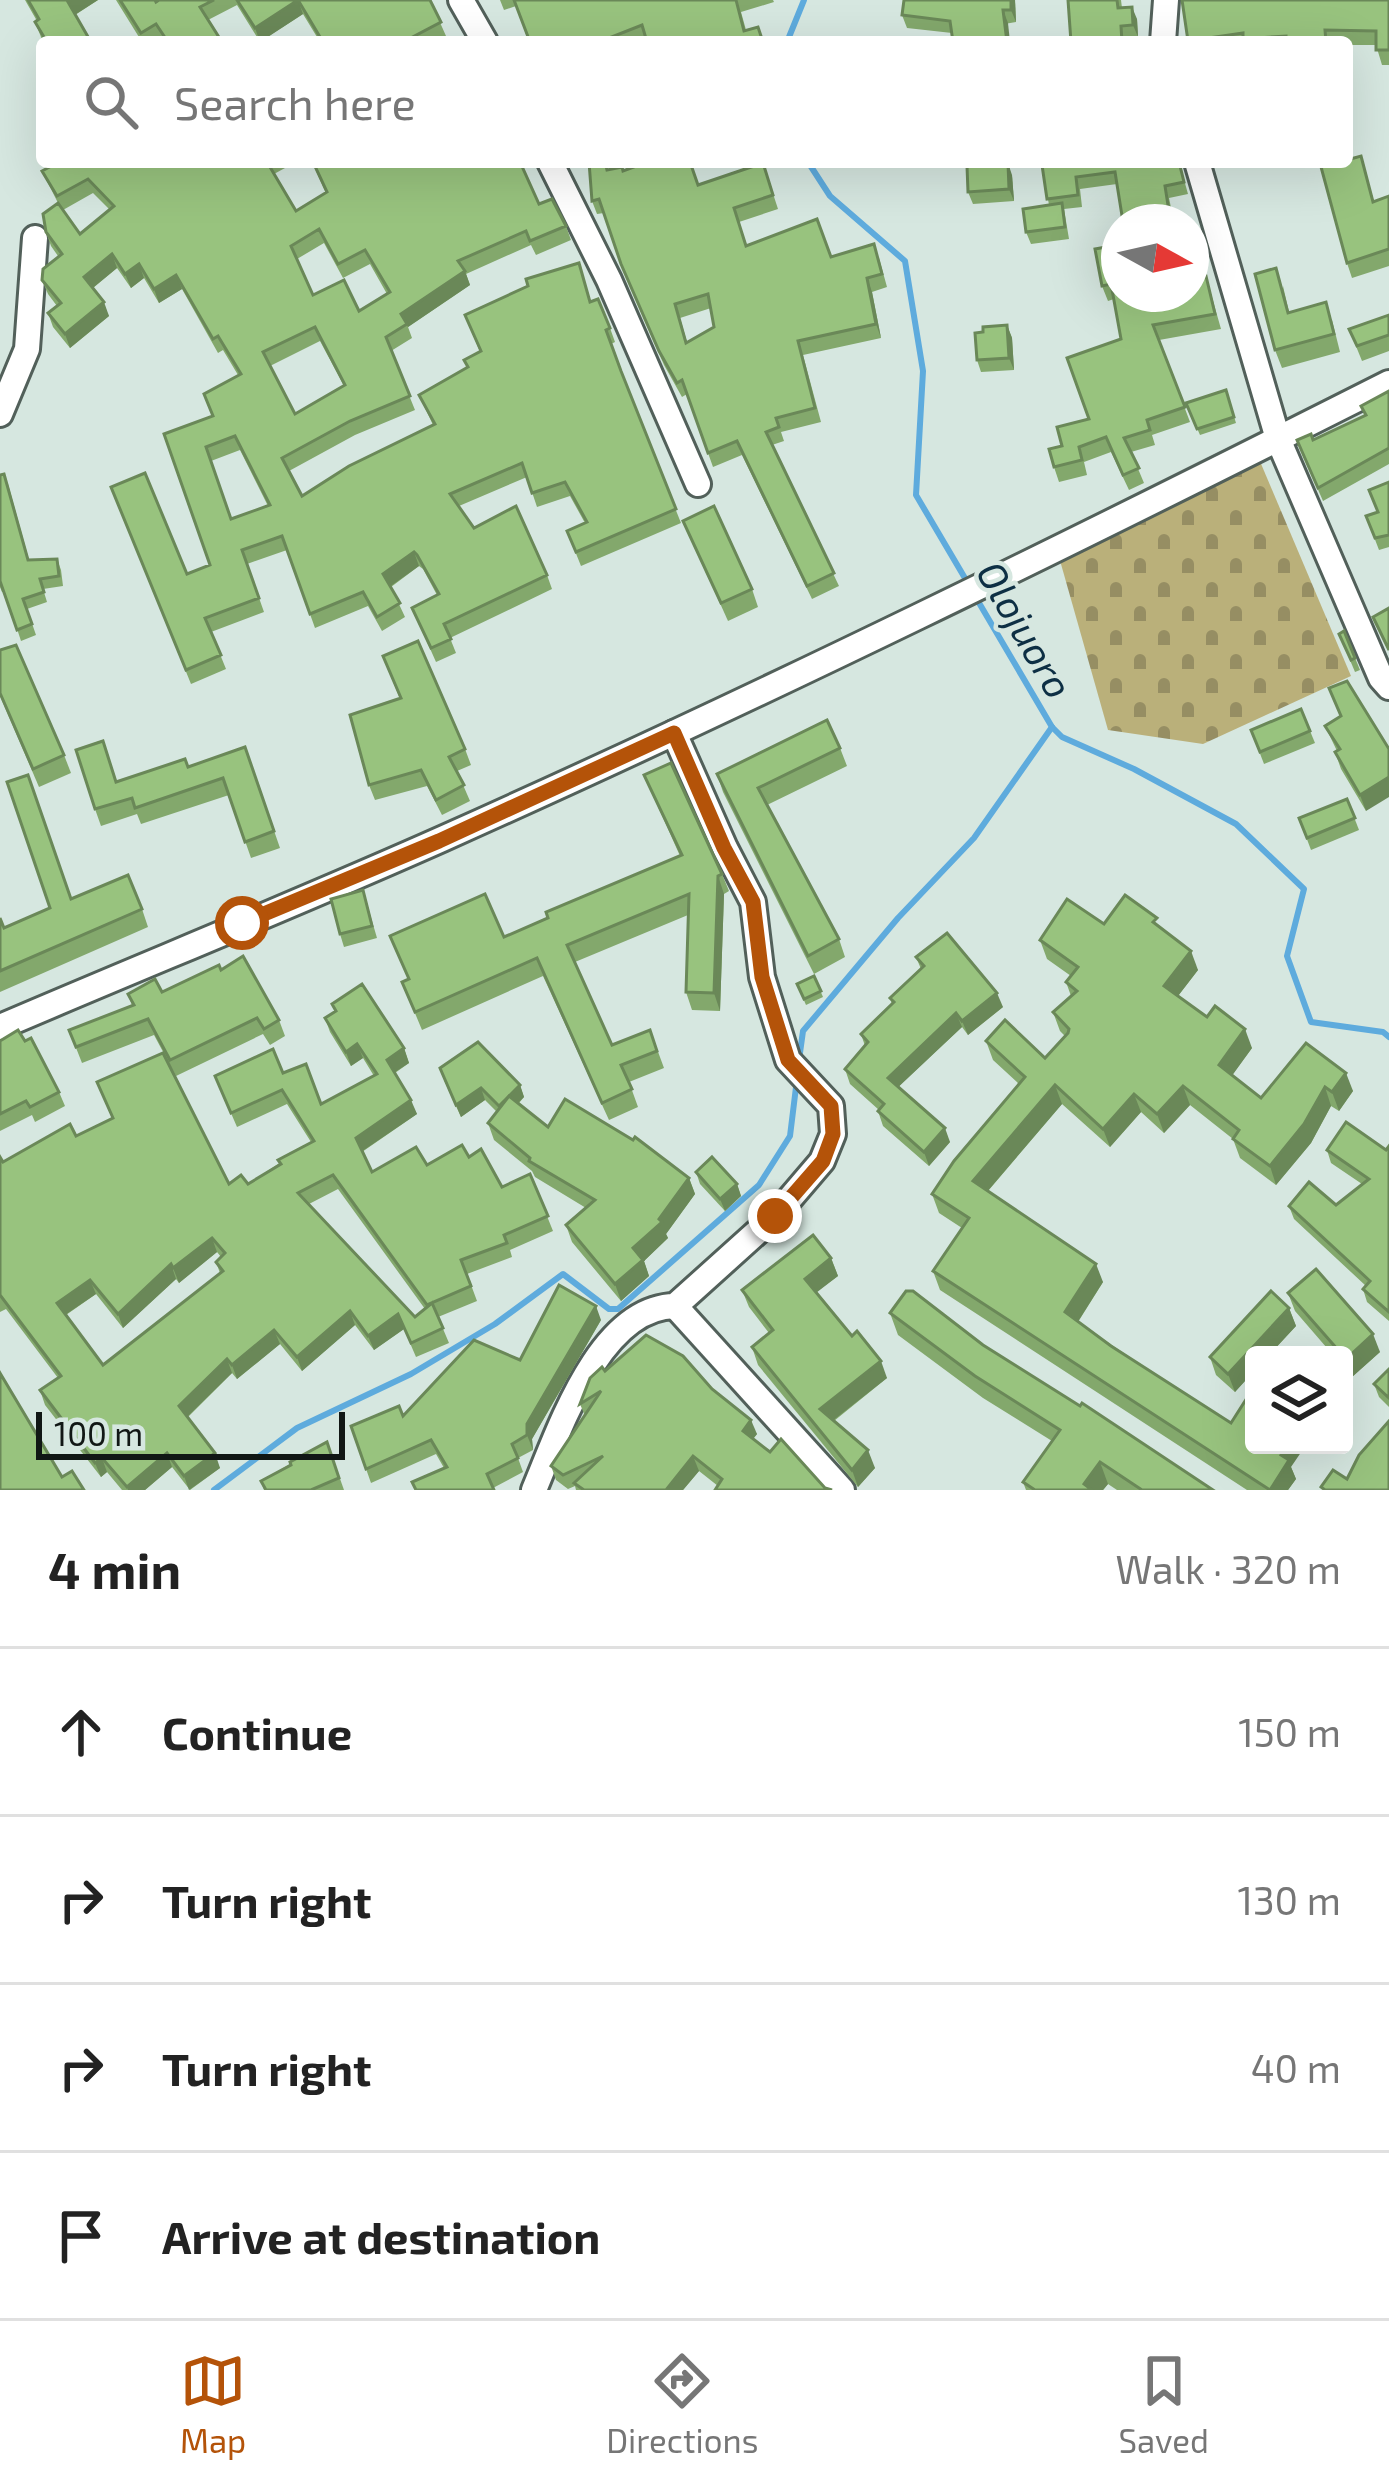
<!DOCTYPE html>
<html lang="en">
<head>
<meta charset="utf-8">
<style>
  body { margin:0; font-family:"Exo 2",sans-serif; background:#f2f2f2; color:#222 }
  .controls { position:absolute; right:36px; bottom:36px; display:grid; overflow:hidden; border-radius:12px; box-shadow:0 12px 48px #0002 }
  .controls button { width:108px; height:108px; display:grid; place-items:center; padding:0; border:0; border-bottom:3px solid #e0e0e0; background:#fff; color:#222; font:60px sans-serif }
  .compass { position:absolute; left:1101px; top:204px; width:108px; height:108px; border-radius:50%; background:#fff; box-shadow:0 12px 48px #0002; rotate:98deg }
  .scale { position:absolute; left:36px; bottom:30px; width:309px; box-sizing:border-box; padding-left:12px; border:6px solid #111715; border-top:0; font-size:33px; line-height:42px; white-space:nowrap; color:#111715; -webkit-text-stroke:9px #d6e7e0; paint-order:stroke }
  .stop { position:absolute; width:36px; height:36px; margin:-27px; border:9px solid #b45309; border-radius:50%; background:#fff }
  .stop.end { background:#b45309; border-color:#fff; box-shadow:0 3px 12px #0008 }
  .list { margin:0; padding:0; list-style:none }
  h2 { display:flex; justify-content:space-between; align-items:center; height:156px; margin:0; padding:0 48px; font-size:51px }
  h2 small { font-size:39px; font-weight:400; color:#767676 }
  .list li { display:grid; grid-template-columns:78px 1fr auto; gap:36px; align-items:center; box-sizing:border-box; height:168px; padding:0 48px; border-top:3px solid #e0e0e0 }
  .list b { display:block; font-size:45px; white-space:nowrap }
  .list em { font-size:39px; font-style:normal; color:#767676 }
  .icon { flex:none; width:66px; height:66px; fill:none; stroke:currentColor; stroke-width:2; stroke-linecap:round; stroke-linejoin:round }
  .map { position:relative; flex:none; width:1389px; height:1490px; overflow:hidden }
  .search { position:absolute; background:#fff; box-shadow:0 12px 48px #0002; left:36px; right:36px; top:36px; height:132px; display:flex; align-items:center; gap:30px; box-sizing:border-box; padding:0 42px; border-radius:12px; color:#767676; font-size:45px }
  .sheet { height:828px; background:#fff }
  nav { display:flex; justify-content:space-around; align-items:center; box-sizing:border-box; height:168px; border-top:3px solid #e0e0e0; background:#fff; font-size:33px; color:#767676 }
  nav a { display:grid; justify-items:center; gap:6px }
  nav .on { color:#b45309 }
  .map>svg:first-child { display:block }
</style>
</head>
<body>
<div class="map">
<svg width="1389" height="1490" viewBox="0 0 1389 1490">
  <defs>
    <pattern id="cemetery-stones" width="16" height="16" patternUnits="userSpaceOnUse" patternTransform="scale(3)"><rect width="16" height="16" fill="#bab07a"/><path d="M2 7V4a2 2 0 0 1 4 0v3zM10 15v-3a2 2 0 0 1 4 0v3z" fill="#968e63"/></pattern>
  </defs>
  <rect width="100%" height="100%" fill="#d6e7e0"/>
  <path fill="url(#cemetery-stones)" d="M1259 459 1351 676 1203 744 1108 730 1059 557Z"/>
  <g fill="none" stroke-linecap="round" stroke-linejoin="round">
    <g stroke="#5eabdd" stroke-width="6">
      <path d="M787 42 804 0"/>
      <path d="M808 162 830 196 905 261 923 371 916 495 969 585"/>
      <path d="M975 596 1052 727 1062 737 1134 769 1236 824 1304 889 1287 956 1311 1022 1383 1032 1389 1037"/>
      <path d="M799 1060 803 1031 898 918 974 838 1052 727"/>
      <path d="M214 1490 297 1428 411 1374 495 1324 563 1274 609 1309H618L759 1185 790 1136 797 1079"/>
    </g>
    <defs>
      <g id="minor">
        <path d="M461 0 485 42"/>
        <path d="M1163 42 1166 0"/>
        <path d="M550 162 609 280 698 484"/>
        <path d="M1197 162 1278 439 1381 678 1389 687"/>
        <path d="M0 414 27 349 35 238"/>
        <path d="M0 1027C147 964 296 904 442 839 762 696 1076 541 1389 383"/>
        <path d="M675 1306 842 1490"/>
        <path d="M534 1490C559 1431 599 1307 675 1306L775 1216 822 1161 833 1134 831 1106 788 1060 762 977 753 902 725 848 674 733"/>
      </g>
    </defs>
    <use href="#minor" stroke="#52605a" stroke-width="30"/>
    <use href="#minor" stroke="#fff" stroke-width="24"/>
  </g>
  <g fill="#83a86c" fill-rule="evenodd">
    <path d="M25 0H98L75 15 91 42H43L35 22 37 21Z"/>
    <path d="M116 0H155L156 2 159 0H430L446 36 435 42H320L303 14 260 42 237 5 208 20 222 42H164L161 38 154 42H142Z"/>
    <path d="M500 0H773L774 2 741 12 746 30 763 42 646 39 639 42H530L516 6 504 10Z"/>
    <path d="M904 0H1015L1016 22 952 33 907 28 902 15Z"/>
    <path d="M1068 0H1121L1122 8 1137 19 1138 37 1125 38Z"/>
    <path d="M1182 0H1389V65H1382L1376 45H1347V42H1188Z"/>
    <path d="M1361 156 1374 202 1389 196V266L1352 278 1347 263Z"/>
    <path d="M59 162H296L274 174 296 211 326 193 312 162H520L539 204 566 226 571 240 536 255 531 245 466 274 470 285 408 327 412 338 391 351 415 410 355 435 289 471 302 496 433 425 419 395 467 368 464 360 480 352 465 315 591 302 610 328 615 342 611 344 622 375 681 523 581 566 567 531 585 523 570 496 537 507 527 477 459 506 474 528 547 575 552 589 450 638 456 653 436 662 412 608 437 595 423 569 419 566 391 587 405 617 382 631 368 606 315 628 287 550 247 564 264 612 211 632 226 669 191 684 111 487 187 574 210 565 164 434 213 416 238 375 223 350 218 353 182 289 159 303 144 278 131 288 117 268 93 288 109 316 70 348 53 327 48 313 57 306 48 294 42 280 58 256 51 246 46 232 58 203 42 171ZM93 193 110 210 80 234 63 210ZM324 243 343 278 370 264 387 294 359 311 313 295 297 259ZM320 341 344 386 295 414 270 366ZM240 450 268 506 232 519 211 461Z"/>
    <path d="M589 162H606L608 170 623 171 698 185 763 163 778 209 739 222 747 246 831 257 879 258 887 287 872 292 881 338 803 355 821 422 781 432 784 441 772 445 839 586 812 599 742 455 713 467 687 394 682 397 664 365 626 277 604 213 597 214 592 201ZM711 308 714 327 687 342 680 318Z"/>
    <path d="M1179 162 1188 194 1169 198 1174 222H1123L1117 184 1080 189 1082 207 1064 209 1069 239 1031 244 1026 232 1049 205 1042 165Z"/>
    <path d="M1012 175 1014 201 973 204 968 192Z"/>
    <path d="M1095 249 1119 294H1191L1206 276 1221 329 1159 340 1190 422 1152 435 1155 445 1131 452 1144 483 1129 490 1111 452 1084 462 1087 475 1059 482 1054 467 1062 446 1089 419 1121 339 1114 299 1108 301 1102 286Z"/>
    <path d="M1283 286 1289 312 1332 320 1340 352 1282 368 1275 350Z"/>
    <path d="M1389 315V351L1362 361 1349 329Z"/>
    <path d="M1007 325 1012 338 1014 370 981 372 977 360 983 332Z"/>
    <path d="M1226 390 1236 423 1200 435 1186 403Z"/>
    <path d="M1389 391V464L1323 501 1302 453 1313 440 1365 416 1361 406Z"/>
    <path d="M0 475 8 484 29 560 57 559 61 570 63 586 43 589 47 602 27 609 36 635 21 641 5 592H2L0 587Z"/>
    <path d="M1389 482V547L1379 550 1366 516 1377 512Z"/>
    <path d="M683 521 752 589 758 607 728 621Z"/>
    <path d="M1344 631 1360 670 1355 672 1339 634Z"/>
    <path d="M0 650 64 755 71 773 39 787 0 696Z"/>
    <path d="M383 656 465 749 471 765 457 771 470 801 442 815 427 786 375 800 369 785 400 699Z"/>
    <path d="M1347 681 1366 811 1341 769 1335 752 1337 751 1325 726 1340 716Z"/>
    <path d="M1301 709 1315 743 1264 764 1251 730Z"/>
    <path d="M245 747 280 848 251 858 229 795 141 824 137 814 101 826 95 809 117 782 188 767Z"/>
    <path d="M840 748 847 766 767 805 839 939 845 957 814 974 723 792 717 774Z"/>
    <path d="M644 775 722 874 729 891 724 894 720 1011 692 1010 686 992 688 915 575 962 612 1045 650 1030 664 1068 629 1082 638 1107 609 1120 543 976 422 1030 402 982 408 979 390 936 504 937 680 856Z"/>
    <path d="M1347 799 1359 830 1311 850 1299 818Z"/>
    <path d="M363 890 377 938 344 947 340 934Z"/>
    <path d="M72 899 142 909 148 927 0 992V918L4 928Z"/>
    <path d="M1104 924 1160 927 1198 970 1178 996 1252 1048 1232 1075 1261 1098 1306 1043 1353 1091 1339 1111 1331 1106 1311 1143 1276 1185 1240 1158 1233 1139 1190 1105 1164 1133 1141 1112 1110 1147 1062 1104 988 1191 1103 1282 1078 1322 1291 1467 1296 1479 1288 1490H1247L940 1290 933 1271 962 1228 939 1213 932 1194 1019 1084 993 1060 986 1041 1045 1058 1065 1036 1060 1031 1053 1012 1071 996 1066 982 1071 976 1047 959 1040 940Z"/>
    <path d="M916 957 1003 1007 968 1035 962 1027 898 1087 950 1142 929 1166 883 1126 878 1111 879 1110 850 1084 845 1069 865 1046 861 1034 892 1004 890 998 921 969Z"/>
    <path d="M221 970 279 1020 285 1036 270 1045 263 1034 176 1076 154 1035 82 1063 69 1030 132 1005 128 994 162 992Z"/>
    <path d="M814 976 823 997 806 1005 797 984Z"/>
    <path d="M332 1004 404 1048 409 1063 395 1073 417 1114 362 1152 372 1172 427 1165 469 1157 502 1187 530 1174 553 1231 510 1250 512 1257 467 1274 477 1301 438 1317 449 1343 416 1357 404 1329 374 1350 355 1325 302 1371 280 1344 237 1379 232 1373 188 1417 220 1468 190 1490 172 1467 145 1490H122L107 1472 101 1477 45 1405 40 1390 58 1378 6 1309 0 1312V1236L3 1162 76 1136 112 1118 97 1082 229 1184H248L311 1142 287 1104 237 1127 215 1076 283 1073 321 1104 374 1076 363 1058 351 1066 330 1032 325 1018 335 1012ZM338 1189 425 1309 415 1317 309 1204ZM217 1252 221 1257 216 1262 220 1273 103 1365 66 1315 96 1294 123 1328 176 1279 179 1283Z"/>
    <path d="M0 1041 59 1092 65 1106 35 1122 32 1115 0 1131Z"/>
    <path d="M444 1080 520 1085 524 1097 519 1103 548 1127 689 1178 695 1194 666 1234 668 1238 644 1261 649 1276 621 1301 572 1242 566 1225 586 1208 535 1177 532 1171 494 1140 488 1123 497 1112 485 1100 461 1117Z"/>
    <path d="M1389 1146V1321L1367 1302 1363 1289 1366 1286 1294 1219 1289 1206 1336 1205 1362 1184 1331 1163 1327 1150H1386Z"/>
    <path d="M696 1172 737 1184 741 1196 725 1211 700 1184Z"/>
    <path d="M831 1258 838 1276 816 1292 887 1378 834 1421 875 1468 858 1487 758 1365 752 1347 769 1333 749 1307 742 1290Z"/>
    <path d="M1288 1293 1380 1352 1352 1377 1344 1368V1355H1333L1295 1311Z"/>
    <path d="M1289 1308 1296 1326 1269 1355H1254V1371L1235 1392 1216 1375 1210 1357Z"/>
    <path d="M890 1313 983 1345 1213 1490H1117L1108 1484 1103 1490H1026L1023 1482 1052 1441 983 1398 898 1335Z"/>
    <path d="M601 1320 532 1439 533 1450 518 1458 523 1472 493 1488 444 1468 436 1454 371 1483 351 1426 403 1416Z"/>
    <path d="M1389 1369V1407L1379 1397 1374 1384Z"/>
    <path d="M605 1371 712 1389 757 1434 753 1439 825 1488 718 1486 699 1471 683 1490H576L575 1486 568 1489 556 1480 551 1466 585 1416 580 1404Z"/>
    <path d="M327 1442 344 1490H264L261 1481Z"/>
  </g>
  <g fill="#6a8858">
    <path d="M71 0H98L73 16 68 2Z"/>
    <path d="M298 0 303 14 260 42 255 28Z"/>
    <path d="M1011 0H1015L1016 22 1011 10Z"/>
    <path d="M1132 7 1137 19 1138 37 1133 25Z"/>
    <path d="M1003 10 1008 23 1010 42H1007Z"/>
    <path d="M1008 163 1012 175 1014 201 1009 189Z"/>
    <path d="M112 254 117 268 89 291 84 277Z"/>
    <path d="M139 264 144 278 131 288 125 274Z"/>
    <path d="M465 271 470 285 408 327 401 314Z"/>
    <path d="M176 275 182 289 159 303 154 289Z"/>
    <path d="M867 278 872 292 881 338 876 324Z"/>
    <path d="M104 302 109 316 70 348 65 334Z"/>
    <path d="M1007 325 1012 338 1014 370 1009 358Z"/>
    <path d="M414 552 419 566 388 588 383 574Z"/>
    <path d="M1389 777V797L1366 811 1360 795Z"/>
    <path d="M718 876 724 894 720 1011 714 993Z"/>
    <path d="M1191 951 1198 970 1171 1005 1164 986Z"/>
    <path d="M997 993 1003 1007 968 1035 962 1021Z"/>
    <path d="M956 1013 962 1027 893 1092 888 1078Z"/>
    <path d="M1245 1029 1252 1048 1226 1084 1219 1065Z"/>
    <path d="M357 1044 363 1058 351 1066 346 1052Z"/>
    <path d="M404 1048 409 1063 392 1074 387 1060Z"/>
    <path d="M1346 1073 1353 1091 1339 1111 1332 1092Z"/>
    <path d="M520 1085 524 1097 503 1118 499 1106Z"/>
    <path d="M1055 1085 1062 1104 980 1200 973 1181Z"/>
    <path d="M1183 1086 1190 1105 1164 1133 1157 1114Z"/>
    <path d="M1325 1087 1331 1106 1311 1143 1276 1185 1270 1166Z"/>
    <path d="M481 1088 485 1100 461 1117 456 1105Z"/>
    <path d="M1134 1094 1141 1112 1110 1147 1103 1129Z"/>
    <path d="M411 1100 417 1114 361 1152 356 1138Z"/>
    <path d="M945 1128 950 1142 929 1166 924 1152Z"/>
    <path d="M689 1178 695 1194 666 1234 668 1238 644 1261 649 1276 621 1301 615 1284 633 1248 659 1219Z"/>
    <path d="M737 1184 741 1196 725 1211 720 1199Z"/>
    <path d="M212 1238 217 1252 179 1283 173 1268Z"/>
    <path d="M831 1258 838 1276 812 1296 805 1279Z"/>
    <path d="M171 1264 176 1279 123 1328 118 1314Z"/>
    <path d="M1096 1264 1103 1282 1072 1331 1065 1312Z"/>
    <path d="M90 1280 96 1294 62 1317 57 1303Z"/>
    <path d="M596 1306 601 1320 532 1439 533 1450 527 1435V1424Z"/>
    <path d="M1289 1308 1296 1326 1269 1355H1254V1371L1235 1392 1228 1374Z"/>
    <path d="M350 1311 355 1325 302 1371 297 1357Z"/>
    <path d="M398 1314 404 1329 374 1350 368 1336Z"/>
    <path d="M274 1330 280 1344 237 1379 232 1365Z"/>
    <path d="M1373 1334 1380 1352 1352 1377 1346 1359Z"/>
    <path d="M227 1359 232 1373 184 1420 179 1406Z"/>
    <path d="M881 1361 887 1378 826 1426 820 1409Z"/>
    <path d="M751 1420 757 1434 748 1445 743 1431Z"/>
    <path d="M1287 1445H1306L1291 1467 1296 1479 1288 1490H1270L1281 1455Z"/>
    <path d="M868 1450 875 1468 858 1487 852 1470Z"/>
    <path d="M167 1453 172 1467 145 1490H128L127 1487Z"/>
    <path d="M215 1453 220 1468 189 1490 184 1476Z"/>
    <path d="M693 1456 699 1471 683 1490H666Z"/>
    <path d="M102 1458 107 1472 101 1477 95 1463Z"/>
    <path d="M1100 1462 1108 1484 1103 1490H1086L1084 1484Z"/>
  </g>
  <g fill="#98c37e" stroke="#6a8858" stroke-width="3" fill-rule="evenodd">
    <path d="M28 0H71L68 2 91 42H47L35 22 39 19Z"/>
    <path d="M120 0H155L156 2 159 0H214L200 7 222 42H168L156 24 141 33Z"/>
    <path d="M237 0H430L441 22 403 42H323L298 0 255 28Z"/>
    <path d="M514 0H736L744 31 758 27 763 42H647L642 25 599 42H530Z"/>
    <path d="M904 0H1011V10H1003L1007 42H953L950 21 902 15Z"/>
    <path d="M1068 0H1117L1118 8 1132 7 1133 25 1121 26 1122 42H1071Z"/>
    <path d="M1182 0H1389V50H1376V31L1325 30 1326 42H1286V36L1243 39V33L1188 41Z"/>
    <path d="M1361 156 1373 202 1389 196V249L1347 263 1321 167 1347 162V160Z"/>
    <path d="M59 162H267L296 211 327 192 313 162H520L539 204 552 199 566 226 530 241 526 231 458 261 465 271 401 314 407 324 386 337 410 396 350 421 282 458 302 496 349 466 435 424 419 395 468 367 464 360 481 351 465 315 528 286 526 279 579 263 590 302 598 299 610 328 606 330 621 371 676 509 576 552 567 531 587 522 565 482 532 493 522 463 450 494 474 528 516 506 547 575 444 624 451 639 431 648 412 608 439 594 417 555 414 552 383 574 400 603 377 617 363 592 310 614 282 536 242 550 259 598 205 618 221 655 186 670 111 487 145 473 187 574 210 565 164 434 213 416 204 394 241 374 218 336 213 339 176 275 154 289 139 264 125 274 112 254 84 277 104 302 65 334 48 313 61 303 42 280 43 269 62 254 46 232 43 214 58 203 80 234 114 206 88 179 57 196 42 171ZM319 229 338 264 365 250 390 292 359 311 344 280 313 295 291 246ZM315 327 345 385 295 414 263 352ZM235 436 270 505 231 519 206 447Z"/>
    <path d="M589 162H605L607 170 622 167 623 171 647 162H690L698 185 763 163 773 195 734 208 746 246 817 219 831 257 874 244 882 274 867 278 876 324 798 341 815 408 776 418 779 427 766 432 834 573 807 586 737 441 708 453 682 380 677 383 659 351 621 264 599 199 592 201ZM708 294 714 327 686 343 675 304Z"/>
    <path d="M1049 162H1179L1184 182 1165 186 1170 218 1145 222H1123L1115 172 1076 177 1078 195 1047 199 1042 165 1049 164Z"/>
    <path d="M1008 163 1009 189 968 192 967 166Z"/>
    <path d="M1062 203 1065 227 1026 232 1023 209Z"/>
    <path d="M1117 245 1119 255V294H1191V280L1206 276 1215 314 1153 325 1185 407 1147 420 1150 430 1124 438 1139 468 1123 475 1106 437 1079 447 1082 460 1054 467 1049 449 1062 446 1057 427 1089 419 1067 358 1121 339 1111 284 1102 286 1095 249Z"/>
    <path d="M1276 268 1288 313 1326 302 1334 334 1275 350 1255 274Z"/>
    <path d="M1389 315V335L1357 346 1349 329Z"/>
    <path d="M1007 325 1009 358 977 360 975 333 983 332V327Z"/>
    <path d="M1226 390 1234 417 1197 429 1186 403Z"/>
    <path d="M1389 391V448L1318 488 1297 440 1311 434 1313 440 1366 415 1361 406Z"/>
    <path d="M4 474 28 560 57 559 59 576 40 579 44 592 23 599 32 624 17 630 0 581V475Z"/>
    <path d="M1389 482V535L1375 538 1366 516 1378 512 1369 490Z"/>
    <path d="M714 506 752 589 721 603 683 521Z"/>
    <path d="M1389 608V650L1373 617Z"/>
    <path d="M1344 631 1355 658 1351 660 1339 634Z"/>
    <path d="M418 641 465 749 449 757 464 785 436 800 421 770 369 785 350 715 401 698 383 656Z"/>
    <path d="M16 645 64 755 33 769 0 693V650Z"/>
    <path d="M1347 681 1389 749V777L1360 795 1335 752 1340 749 1325 726 1341 716 1329 688Z"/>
    <path d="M1301 709 1310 731 1260 752 1251 730Z"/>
    <path d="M827 720 840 748 758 788 839 939 808 956 717 774Z"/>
    <path d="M103 741 116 782 185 759 188 767 245 747 274 831 245 842 223 778 135 808 132 798 95 809 76 750Z"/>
    <path d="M671 763 722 874 718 876 714 993 686 992 689 894 567 945 612 1045 650 1030 657 1051 621 1065 632 1089 602 1103 537 958 415 1012 402 982 409 979 390 936 485 894 504 937 548 918 546 912 682 855 644 775Z"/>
    <path d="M28 775 71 899 128 875 142 909 0 971V918L4 928 50 908 7 782Z"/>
    <path d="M1347 799 1355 818 1307 838 1299 818Z"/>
    <path d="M363 890 372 926 340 934 331 899Z"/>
    <path d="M1125 895 1157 918 1153 922 1191 951 1164 986 1207 1017 1215 1006 1245 1029 1219 1065 1261 1098 1306 1043 1346 1073 1332 1092 1325 1087 1304 1124 1270 1166 1233 1139 1239 1130 1183 1086 1157 1114 1134 1094 1103 1129 1055 1085 973 1181 1096 1264 1065 1312 1111 1346 1231 1423 1254 1387V1445H1287L1281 1455 1289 1460 1270 1490 933 1271 969 1218 932 1194 954 1161 1025 1077 986 1041 1005 1020 1045 1058 1068 1033 1069 1029 1053 1012 1077 991 1066 982 1078 967 1040 940 1067 899 1104 924Z"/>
    <path d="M947 933 997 993 962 1021 956 1013 888 1078 945 1128 924 1152 878 1111 884 1104 845 1069 868 1042 861 1034 894 1002 890 998 924 966 916 957Z"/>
    <path d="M243 956 279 1020 264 1029 257 1018 170 1060 148 1019 76 1047 69 1030 134 1005 128 994 155 979 162 992 219 965 221 970Z"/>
    <path d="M814 976 821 991 804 999 797 984Z"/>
    <path d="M362 984 404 1048 387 1060 411 1100 356 1138 372 1172 416 1147 427 1165 462 1145 469 1157 481 1149 502 1187 530 1174 548 1216 504 1235 507 1243 461 1260 471 1286 427 1305 333 1175 298 1193 415 1317 432 1303 443 1328 411 1343 398 1314 368 1336 350 1311 297 1357 274 1330 232 1365 227 1359 179 1406 215 1453 184 1476 167 1453 127 1487 102 1458 95 1463 40 1390 61 1376 0 1295V1157L3 1162 70 1124 76 1136 113 1118 97 1082 163 1053 229 1184 241 1175 248 1184 281 1164 278 1160 314 1141 282 1090 231 1113 215 1076 273 1049 283 1073 306 1064 321 1104 377 1074 357 1044 346 1052 325 1018 336 1011 332 1004ZM212 1238 225 1253 216 1262 223 1271 103 1365 57 1303 90 1280 118 1314 171 1264 173 1268Z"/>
    <path d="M18 1030 25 1041 31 1038 59 1092 30 1107 26 1101 0 1114V1041Z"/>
    <path d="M478 1042 520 1085 499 1106 481 1088 456 1105 440 1068Z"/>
    <path d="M509 1096 548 1127 565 1099 633 1140 635 1137 689 1178 659 1219 662 1222 633 1248 643 1260 615 1284 566 1225 595 1200 529 1161 530 1158 488 1123Z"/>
    <path d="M1346 1122 1386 1150 1389 1146V1312L1363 1289 1370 1281 1289 1206 1309 1182 1336 1205 1369 1179 1327 1150Z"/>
    <path d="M712 1157 737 1184 720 1199 696 1172Z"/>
    <path d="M813 1235 831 1258 805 1279 852 1336 857 1331 881 1361 820 1409 868 1450 852 1470 752 1347 773 1330 742 1290Z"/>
    <path d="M1316 1269 1373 1334 1346 1359 1288 1293Z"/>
    <path d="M559 1285 596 1306 527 1424V1435L512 1444 518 1458 487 1474 494 1490H416L412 1482 447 1467 431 1440 366 1469 351 1426 399 1406 403 1416 474 1340 520 1360Z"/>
    <path d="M906 1291H913L983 1345 1080 1406 1082 1403 1213 1490H1142L1100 1462 1084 1484 1092 1490H1035L1023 1482 1060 1430 975 1376 890 1313Z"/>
    <path d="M1271 1291 1289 1308 1228 1374 1210 1357Z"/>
    <path d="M646 1335 683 1356 712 1389 751 1420 743 1431 770 1452 781 1439 825 1488 832 1490H715L722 1479 693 1456 666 1490H584L574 1483 603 1456 563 1475 551 1466 601 1391 580 1404 590 1378 602 1367 605 1371Z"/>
    <path d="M1389 1369V1398L1374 1384Z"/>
    <path d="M0 1373 62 1477 72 1471 84 1490H0Z"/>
    <path d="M1389 1421V1490H1325L1321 1487 1333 1470 1347 1479 1359 1455Z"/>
    <path d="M327 1442 339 1478 311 1490H266L261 1481 291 1465 290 1462Z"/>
  </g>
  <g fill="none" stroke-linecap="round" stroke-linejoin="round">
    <path stroke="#b45309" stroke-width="15" d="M242 923 439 841 674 733 724 848 753 902 762 977 788 1060 831 1106 833 1134 823 1161 775 1216"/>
  </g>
  <g text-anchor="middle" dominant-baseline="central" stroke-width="9" stroke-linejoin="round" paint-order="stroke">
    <g font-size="39" font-style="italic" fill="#0d2f44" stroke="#d6e7e0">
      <text transform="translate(1026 629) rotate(60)">Olojuoro</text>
    </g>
  </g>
</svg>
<div class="controls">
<button><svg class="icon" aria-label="layers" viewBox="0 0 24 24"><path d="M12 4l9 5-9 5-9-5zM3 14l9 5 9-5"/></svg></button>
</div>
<svg class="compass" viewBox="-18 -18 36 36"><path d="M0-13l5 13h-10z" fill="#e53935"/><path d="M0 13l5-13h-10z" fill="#767676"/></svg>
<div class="scale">100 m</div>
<div class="stop" style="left:242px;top:923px"></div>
<div class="stop end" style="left:775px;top:1216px"></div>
<div class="search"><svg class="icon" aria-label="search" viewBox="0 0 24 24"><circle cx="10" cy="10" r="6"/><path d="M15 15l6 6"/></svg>Search here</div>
</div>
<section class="sheet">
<h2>4 min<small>Walk · 320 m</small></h2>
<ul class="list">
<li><svg class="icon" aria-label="ahead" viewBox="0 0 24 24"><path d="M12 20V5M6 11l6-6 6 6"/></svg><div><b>Continue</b></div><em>150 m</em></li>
<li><svg class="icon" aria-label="right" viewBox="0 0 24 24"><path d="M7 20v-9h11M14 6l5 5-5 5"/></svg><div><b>Turn right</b></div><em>130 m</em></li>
<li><svg class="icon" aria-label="right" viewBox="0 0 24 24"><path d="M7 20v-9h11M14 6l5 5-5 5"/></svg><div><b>Turn right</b></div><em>40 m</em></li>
<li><svg class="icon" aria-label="arrive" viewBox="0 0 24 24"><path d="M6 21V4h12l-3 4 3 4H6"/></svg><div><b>Arrive at destination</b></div></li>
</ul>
</section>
<nav>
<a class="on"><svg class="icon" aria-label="map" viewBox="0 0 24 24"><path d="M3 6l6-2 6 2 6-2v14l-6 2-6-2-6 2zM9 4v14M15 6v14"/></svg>Map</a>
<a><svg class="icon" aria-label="directions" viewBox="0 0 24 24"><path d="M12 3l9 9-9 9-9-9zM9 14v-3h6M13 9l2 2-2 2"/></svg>Directions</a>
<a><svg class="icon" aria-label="saved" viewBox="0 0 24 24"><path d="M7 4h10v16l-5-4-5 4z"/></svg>Saved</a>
</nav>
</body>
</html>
